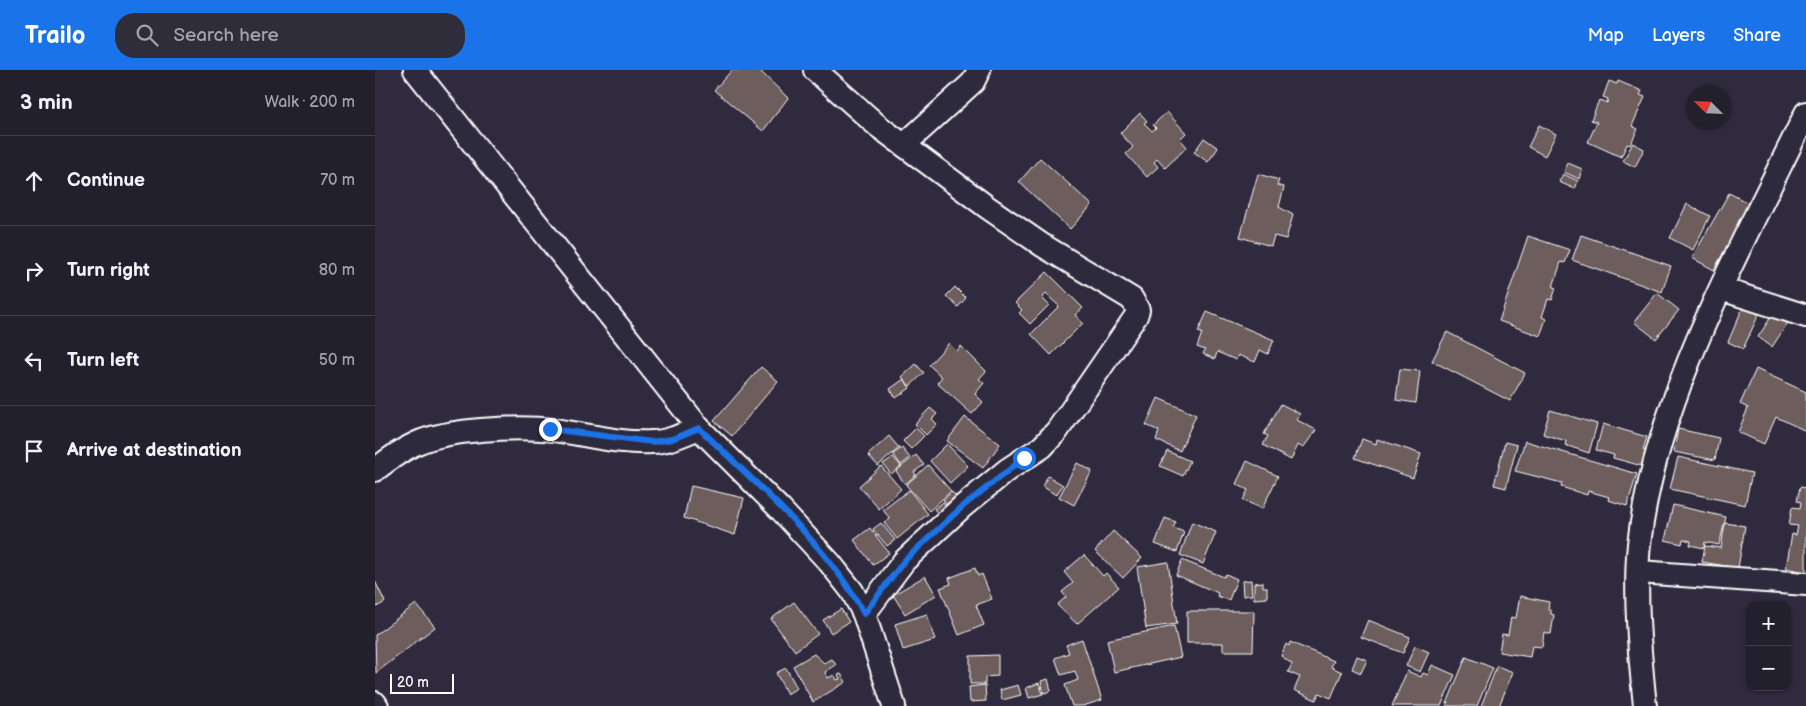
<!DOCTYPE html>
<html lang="en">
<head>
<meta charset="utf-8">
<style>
  body { margin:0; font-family:"Balsamiq Sans",sans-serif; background:#2f2d3a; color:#f1f3f6 }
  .controls { position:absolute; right:15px; bottom:15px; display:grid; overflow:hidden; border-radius:10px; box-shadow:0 1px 4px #0004 }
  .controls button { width:45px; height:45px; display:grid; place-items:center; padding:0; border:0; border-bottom:1px solid #403e4a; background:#23202e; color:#f1f3f6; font:25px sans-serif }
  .compass { position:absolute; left:1311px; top:15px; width:45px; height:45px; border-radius:50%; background:#23202e; box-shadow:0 1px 4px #0004; rotate:294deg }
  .scale { position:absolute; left:15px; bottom:12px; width:64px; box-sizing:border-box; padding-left:5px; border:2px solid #fff; border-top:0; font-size:14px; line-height:18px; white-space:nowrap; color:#fff; -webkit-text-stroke:4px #2f2a3d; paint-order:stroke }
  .stop { position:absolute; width:15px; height:15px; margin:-11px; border:4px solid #1a73e8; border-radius:50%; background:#fff }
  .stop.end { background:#1a73e8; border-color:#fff; box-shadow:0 1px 5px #0008 }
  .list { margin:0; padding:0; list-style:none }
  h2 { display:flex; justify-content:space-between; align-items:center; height:65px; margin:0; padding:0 20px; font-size:21px }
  h2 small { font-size:16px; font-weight:400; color:#a3a3aa }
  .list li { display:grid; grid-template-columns:32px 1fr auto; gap:15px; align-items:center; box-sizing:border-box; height:90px; padding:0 20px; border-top:1px solid #403e4a }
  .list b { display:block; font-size:19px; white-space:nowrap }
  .list em { font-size:16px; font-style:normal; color:#a3a3aa }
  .icon { flex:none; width:28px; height:28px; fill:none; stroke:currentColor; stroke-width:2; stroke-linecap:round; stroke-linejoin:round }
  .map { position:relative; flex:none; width:1431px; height:636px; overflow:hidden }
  header { display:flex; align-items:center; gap:30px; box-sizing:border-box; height:70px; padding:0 25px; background:#1a73e8; color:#fff }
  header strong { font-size:24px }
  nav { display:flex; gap:28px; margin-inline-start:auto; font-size:18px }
  .search { width:350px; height:45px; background:#2f2d3a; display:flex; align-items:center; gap:12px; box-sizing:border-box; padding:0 18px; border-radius:20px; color:#a3a3aa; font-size:19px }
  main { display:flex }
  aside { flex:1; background:#23202e }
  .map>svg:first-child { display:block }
</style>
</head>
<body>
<header>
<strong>Trailo</strong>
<div class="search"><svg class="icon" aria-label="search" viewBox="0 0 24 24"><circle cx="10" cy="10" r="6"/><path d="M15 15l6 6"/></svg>Search here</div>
<nav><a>Map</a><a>Layers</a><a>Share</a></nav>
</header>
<main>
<aside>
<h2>3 min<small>Walk · 200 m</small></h2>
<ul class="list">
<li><svg class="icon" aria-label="ahead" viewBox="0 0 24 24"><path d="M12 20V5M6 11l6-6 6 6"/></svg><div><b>Continue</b></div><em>70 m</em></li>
<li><svg class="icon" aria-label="right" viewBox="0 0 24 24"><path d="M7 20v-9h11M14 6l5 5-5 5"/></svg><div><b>Turn right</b></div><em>80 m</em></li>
<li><svg class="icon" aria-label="left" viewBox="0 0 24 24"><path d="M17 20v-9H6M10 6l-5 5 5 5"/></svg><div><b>Turn left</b></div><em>50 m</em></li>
<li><svg class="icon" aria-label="arrive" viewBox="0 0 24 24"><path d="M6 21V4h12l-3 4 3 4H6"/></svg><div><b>Arrive at destination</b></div></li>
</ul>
</aside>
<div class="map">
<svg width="1431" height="636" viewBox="0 0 1431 636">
  <rect width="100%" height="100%" fill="#2f2a3d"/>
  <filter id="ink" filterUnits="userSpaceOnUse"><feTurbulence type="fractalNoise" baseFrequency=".02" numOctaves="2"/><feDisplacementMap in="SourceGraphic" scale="10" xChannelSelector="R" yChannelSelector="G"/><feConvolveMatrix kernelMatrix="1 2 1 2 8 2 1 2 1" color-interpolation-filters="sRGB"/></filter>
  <g filter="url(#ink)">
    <g fill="#6d5d5b" stroke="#fff">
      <path d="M357 0H384L413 28 388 61 339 20Z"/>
      <path d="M1234 11 1242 14 1243 11 1267 21 1265 25 1270 27 1257 56 1263 59 1255 75 1252 74 1246 87 1213 72 1222 52 1216 50 1224 30 1232 33 1233 29 1228 27Z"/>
      <path d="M792 42 811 63 805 69 812 77 790 98 782 89 779 92 783 97 772 107 751 84 758 77 745 63 765 43 772 51 769 53 777 61 781 58 778 55Z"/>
      <path d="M1164 55 1181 64 1170 86 1153 77Z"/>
      <path d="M829 68 843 78 833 92 819 82Z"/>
      <path d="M1258 73 1269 79 1260 97 1248 91Z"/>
      <path d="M665 88 717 135 695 159 644 112Z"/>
      <path d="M1193 93 1207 99 1204 109 1189 102Z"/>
      <path d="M883 104 904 110 902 115 909 117 904 137 918 145 911 169 899 166 896 176 865 167Z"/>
      <path d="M1188 104 1203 111 1200 119 1184 112Z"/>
      <path d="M1354 123 1375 134 1339 200 1317 188Z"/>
      <path d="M1312 134 1335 146 1318 180 1295 168Z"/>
      <path d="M1206 165 1296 196 1287 222 1197 190Z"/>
      <path d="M1153 166 1195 180 1190 193 1186 192 1178 217 1181 218 1177 230 1173 229 1167 247 1171 249 1165 266 1124 251Z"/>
      <path d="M672 202 708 238 700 245 708 253 676 285 656 264 684 236 671 224 667 228 674 235 655 254 644 243 647 240 640 233Z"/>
      <path d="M580 217 591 228 583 237 571 226Z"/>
      <path d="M1282 223 1304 240 1281 269 1259 252Z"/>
      <path d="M1371 230 1387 237 1368 279 1353 272Z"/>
      <path d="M1400 241 1414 251 1397 277 1383 267Z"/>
      <path d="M832 242 899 270 893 284 885 280 880 292 863 285 861 290 842 282 840 289 828 284 830 280 822 277 827 263 823 262Z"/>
      <path d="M1072 262 1150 303 1135 331 1057 291Z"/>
      <path d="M574 273 582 281 586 276 611 301 604 309 609 313 600 324 608 332 597 344 562 313 567 307 554 295Z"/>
      <path d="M541 294 549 303 535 316 527 307Z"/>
      <path d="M386 297 403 311 357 366 339 351Z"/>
      <path d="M1025 299 1045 301 1041 333 1021 330Z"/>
      <path d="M1381 299 1431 322V361L1401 347 1389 374 1363 362 1373 338 1365 334Z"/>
      <path d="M529 309 535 318 521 328 515 319Z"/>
      <path d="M783 328 821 345 805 381 781 370 784 361 771 355Z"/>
      <path d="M906 334 925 344 922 350 941 360 928 378 923 375 916 390 888 375 893 366 889 364Z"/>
      <path d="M555 338 562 344 557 349 562 354 551 365 540 354Z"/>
      <path d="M1175 340 1222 354 1214 383 1190 375 1191 371 1168 364Z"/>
      <path d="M590 347 625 374 608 398 572 371Z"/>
      <path d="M1228 354 1272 367 1268 380 1272 381 1267 396 1238 388 1239 385 1221 380Z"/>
      <path d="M541 358 549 366 536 379 528 371Z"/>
      <path d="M1303 359 1344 368 1340 390 1299 382Z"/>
      <path d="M514 366 524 378 503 396 493 385Z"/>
      <path d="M987 369 1001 374 1002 369 1046 384 1038 408 980 388Z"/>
      <path d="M1150 371 1262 404 1252 436 1233 430 1234 427 1213 421 1212 425 1186 417 1187 413 1140 401Z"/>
      <path d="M1130 372 1142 375 1131 418 1119 415Z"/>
      <path d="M572 374 593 396 575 413 555 391Z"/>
      <path d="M527 378 535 388 526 395 518 384Z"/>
      <path d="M792 381 815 391 808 406 785 396Z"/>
      <path d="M541 385 549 395 539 402 541 405 530 414 521 401Z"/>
      <path d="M518 387 526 396 516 404 508 394Z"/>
      <path d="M1303 387 1377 403 1370 435 1295 419Z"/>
      <path d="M872 391 903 406 887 439 868 430 873 420 861 414Z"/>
      <path d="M702 393 717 401 699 435 684 427Z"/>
      <path d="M553 395 576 421 554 441 531 415Z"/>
      <path d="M506 396 526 419 504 439 484 416Z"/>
      <path d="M673 406 688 415 681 425 667 416Z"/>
      <path d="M316 416 369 428 360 465 309 448Z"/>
      <path d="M1425 417 1431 418V502L1411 498 1417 464 1421 465 1423 456 1414 455 1417 437 1425 438 1426 432 1422 431Z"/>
      <path d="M534 420 553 444 522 469 509 453 515 449 508 440Z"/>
      <path d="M577 422 587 432 577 440 568 430Z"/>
      <path d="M568 432 574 439 565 446 559 439Z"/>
      <path d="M1298 435 1351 447 1344 475 1330 472 1329 478 1315 475 1316 471 1308 469 1307 474 1290 470Z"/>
      <path d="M790 448 801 452 798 458 809 462 802 482 780 474Z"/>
      <path d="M817 452 841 462 828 494 805 485Z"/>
      <path d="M506 453 520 470 512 476 498 459Z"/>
      <path d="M1350 453 1370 456 1363 498 1327 492 1330 476 1346 478Z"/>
      <path d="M495 458 514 483 498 495 479 470Z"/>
      <path d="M738 461 767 488 748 508 720 481Z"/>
      <path d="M709 485 728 506 731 503 744 517 702 554 682 535 691 527 687 522 698 513 689 502Z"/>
      <path d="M807 490 849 507 851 504 862 509 854 530 842 526 843 523 801 505Z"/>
      <path d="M793 492 802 554 771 558 762 497Z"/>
      <path d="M600 498 603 506 607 504 617 529 601 535 609 555 584 565 565 518 576 514 574 508Z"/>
      <path d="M550 506 561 525 530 544 518 525Z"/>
      <path d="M876 510 877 525 868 526 867 511Z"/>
      <path d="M0 511 10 532 0 538Z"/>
      <path d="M888 512V517H892V528L879 529V513Z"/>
      <path d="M1145 526 1174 532 1173 540H1176V544L1179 545 1176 564 1169 562 1167 577 1157 576 1155 587 1124 582 1127 564 1133 565 1136 547 1141 548Z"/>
      <path d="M419 532 443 564 420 581 396 549Z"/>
      <path d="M41 534 60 557 1 603 0 565Z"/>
      <path d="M466 539 474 552 456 563 448 550Z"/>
      <path d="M812 541H879L878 581H848V573H812Z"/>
      <path d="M552 544 560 570 528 580 520 554Z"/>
      <path d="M993 550 1035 567 1028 583 986 567Z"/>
      <path d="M799 556 806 587 739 602 732 570Z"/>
      <path d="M707 569 727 630 708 636H697L690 615 703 610 700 601 686 605 680 588 694 583 691 575Z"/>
      <path d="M915 572 959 591 956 597 967 602 956 628 944 623 941 630 919 620 925 607 913 602 917 594 906 586 911 574 914 576Z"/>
      <path d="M1040 576 1054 582 1045 602 1031 596Z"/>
      <path d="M439 584 449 593 457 589 461 595 450 602 453 608 459 605 462 610 465 609 463 605 466 604 471 612 438 632 418 596Z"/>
      <path d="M623 585V606L610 607V614H595V586Z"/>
      <path d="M982 586 992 590 986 603 977 599Z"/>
      <path d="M1091 587 1118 598 1102 636H1071Z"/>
      <path d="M1057 595 1080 605 1066 636H1017L1032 601 1046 607 1048 603 1053 605Z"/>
      <path d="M1122 596 1138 602 1124 636H1106Z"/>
      <path d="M411 598 422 618 412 624 401 603Z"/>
      <path d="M673 609 676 621 669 623 666 611Z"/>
      <path d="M664 613 668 624 654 628 651 618Z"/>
      <path d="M610 615 611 631 595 632 594 617Z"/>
      <path d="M643 615 646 625 627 630 625 620Z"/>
    </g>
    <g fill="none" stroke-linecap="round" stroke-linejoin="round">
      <defs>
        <g id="minor">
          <path d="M40 0 324 358 406 440 455 493 477 521 489 544 519 636"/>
          <path d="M440 0 503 56 612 137 667 175 757 229 763 240 761 246 682 361 667 377 632 400 587 437 529 491 489 544"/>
          <path d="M529 75 598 12 604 0"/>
          <path d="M1346 219 1431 246"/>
          <path d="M0 400C13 390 26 380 42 373 73 359 144 356 178 360 210 364 244 374 277 372 293 372 309 364 324 358"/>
          <path d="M1264 502 1431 514"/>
          <path d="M0 633 2 636"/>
          <path d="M1270 636C1265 587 1259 523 1264 474 1281 325 1367 177 1431 43"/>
        </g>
      </defs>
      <use href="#minor" stroke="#fff" stroke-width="26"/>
      <use href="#minor" stroke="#2f2a3d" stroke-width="22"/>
    </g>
  </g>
  <g fill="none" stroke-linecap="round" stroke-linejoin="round" filter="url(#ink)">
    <path stroke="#1a73e8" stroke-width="6" d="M175 359 277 372 297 369 324 358C378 411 455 477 489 544L529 491 587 437 649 388"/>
  </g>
</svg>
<div class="controls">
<button>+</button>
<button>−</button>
</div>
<svg class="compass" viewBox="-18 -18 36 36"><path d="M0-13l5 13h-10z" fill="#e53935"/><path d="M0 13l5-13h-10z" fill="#a3a3aa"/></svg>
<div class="scale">20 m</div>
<div class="stop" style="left:649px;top:388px"></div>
<div class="stop end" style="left:175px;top:359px"></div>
</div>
</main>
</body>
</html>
